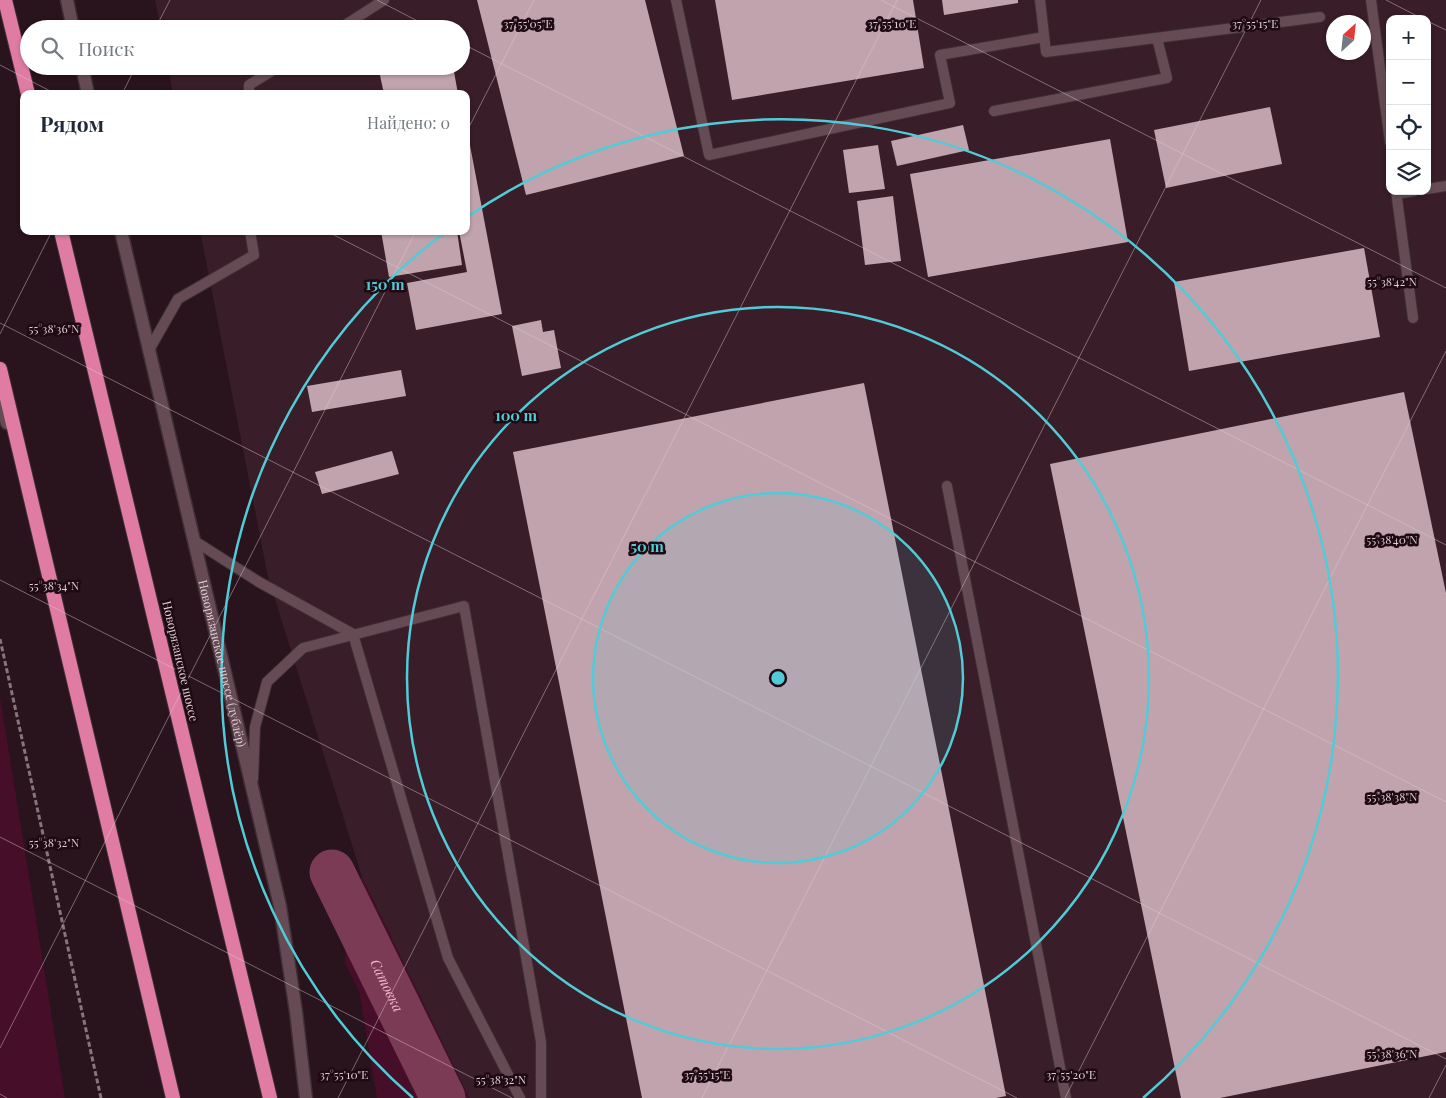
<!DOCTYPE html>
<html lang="ru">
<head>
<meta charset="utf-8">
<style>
  body { margin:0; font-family:"Playfair Display",serif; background:#f6f6f7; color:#1f2937 }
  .controls { position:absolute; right:15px; top:15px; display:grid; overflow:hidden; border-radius:10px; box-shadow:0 1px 4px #0004 }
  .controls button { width:45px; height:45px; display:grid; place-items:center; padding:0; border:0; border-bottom:1px solid #e0e1e3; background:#fff; color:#1f2937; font:25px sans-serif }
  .compass { position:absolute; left:1326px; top:15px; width:45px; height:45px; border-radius:50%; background:#fff; box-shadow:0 1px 4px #0004; rotate:27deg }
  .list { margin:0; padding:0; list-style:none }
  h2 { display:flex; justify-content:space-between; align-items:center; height:65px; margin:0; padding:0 20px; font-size:21px }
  h2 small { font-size:16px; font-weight:400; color:#747a83 }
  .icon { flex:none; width:28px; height:28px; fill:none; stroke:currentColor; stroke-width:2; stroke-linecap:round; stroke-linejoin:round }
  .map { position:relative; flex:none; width:1446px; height:1098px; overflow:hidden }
  .search { position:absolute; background:#fff; box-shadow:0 1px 4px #0004; left:20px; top:20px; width:450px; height:55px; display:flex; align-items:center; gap:12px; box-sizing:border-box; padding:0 18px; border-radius:28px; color:#747a83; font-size:19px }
  .panel { position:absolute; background:#fff; box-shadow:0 1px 4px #0004; left:20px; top:90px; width:450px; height:145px; border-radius:10px }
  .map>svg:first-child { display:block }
</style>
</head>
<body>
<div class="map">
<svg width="1446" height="1098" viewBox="0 0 1446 1098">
  <rect width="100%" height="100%" fill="#29131c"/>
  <path fill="#391d28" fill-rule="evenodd" d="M155 0H1446V1098H469L362 877 268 577 200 231H466V94H173L168 66H461V29H161ZM1390 19H1427V191H1390ZM1334 22H1364V52H1334Z"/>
  <g fill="#460e29">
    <path d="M0 697 65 1098H0Z"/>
    <path d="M362 877 469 1098H377L359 991 345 963 346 943 342 905 346 886Z"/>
  </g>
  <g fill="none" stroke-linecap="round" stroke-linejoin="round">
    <path stroke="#7c3b55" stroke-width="45" id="s1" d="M332 872 443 1098"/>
  </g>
  <g fill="#c1a3ad">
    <path d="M477 0H645L684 156 526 195Z"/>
    <path d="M715 0H913L924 68 732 100Z"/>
    <path d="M942 0H1018V3L944 15Z"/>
    <path d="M378 66H453L458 94H384Z"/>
    <path d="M1270 107 1282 164 1166 188 1154 130Z"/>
    <path d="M963 125 969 150 897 166 891 141Z"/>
    <path d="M1110 139 1128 242 928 277 910 174Z"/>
    <path d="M469 140 502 314 416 330 407 283 467 272 459 231H466V141Z"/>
    <path d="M878 145 885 189 849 193 843 150Z"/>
    <path d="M893 196 901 261 865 265 857 201Z"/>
    <path d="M381 231H457L462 265 389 277Z"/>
    <path d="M1364 248 1380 337 1189 371 1174 282Z"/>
    <path d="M541 320 543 332 554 330 561 368 522 376 512 326Z"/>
    <path d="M401 370 406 396 312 412 307 386Z"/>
    <path d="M864 383 1006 1096 996 1098H642L513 452Z"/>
    <path d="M1404 392 1446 593V1052L1220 1098H1181L1050 464Z"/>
    <path d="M392 451 399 474 322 494 315 472Z"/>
  </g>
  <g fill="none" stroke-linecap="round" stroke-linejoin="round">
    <defs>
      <g id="service">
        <path d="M676 0 709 155 950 103 940 55 1044 37"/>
        <path d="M1040 0 1046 52 1320 17"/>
        <path d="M1371 0 1390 142"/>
        <path d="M339 29 384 0"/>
        <path d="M249 94V85L280 66"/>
        <path d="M994 111 1167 78 1157 38"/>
        <path d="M1427 189 1446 186"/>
        <path d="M1396 191 1413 318"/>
        <path d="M1397 194 1414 191"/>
        <path d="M149 350 178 299 254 255 250 231"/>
        <path d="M947 486 1066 1098"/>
        <path d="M193 540 259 582 353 634 448 958 520 1098"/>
        <path d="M253 779 255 727 267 682 303 648 464 606 541 1042V1098"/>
      </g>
      <path id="minor" d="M0 402 7 423"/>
      <g id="tertiary">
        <path d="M67 0 73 29"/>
        <path d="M82 66 88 94"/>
        <path id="s2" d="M121 231 280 906 296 1012 306 1098"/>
      </g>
      <g id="trunk">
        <path d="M5 0 28 94"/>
        <path d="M61 231 270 1098"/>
        <path d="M0 369 173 1098"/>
      </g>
    </defs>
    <use href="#service" stroke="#3d2f33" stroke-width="12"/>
    <use href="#minor" stroke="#3d2f33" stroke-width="15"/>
    <use href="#tertiary" stroke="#3d2f33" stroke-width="15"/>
    <use href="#trunk" stroke="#3d2f33" stroke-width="16"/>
    <path stroke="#87757c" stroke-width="3" stroke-dasharray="5 2.5" stroke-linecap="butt" d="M0 639 101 1098"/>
    <use href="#service" stroke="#664b55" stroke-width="10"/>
    <use href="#minor" stroke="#664b55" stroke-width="12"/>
    <use href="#tertiary" stroke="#664b55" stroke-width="12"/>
    <use href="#trunk" stroke="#e07ca4" stroke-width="14"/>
  </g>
  <path fill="none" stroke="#ddced3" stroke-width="1" stroke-opacity="0.45" d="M377 0 433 29M881 0 1446 288M1386 0 1423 19M1427 21 1446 30M155 29 170 0M461 43 1446 545M0 65 56 94M122 94 136 66M466 133 534 0M326 231 1446 802M0 323 1446 1059M0 334 52 231M0 580 1017 1098M0 837 512 1098M0 1048 416 231M0 1094 7 1098M338 1098 897 0M702 1098 1261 0M1065 1098 1446 351M1429 1098 1446 1065"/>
  <circle cx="778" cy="678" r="185" fill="#52cbd9" fill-opacity=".12"/>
  <g fill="none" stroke="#52cbd9" stroke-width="2.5">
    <circle cx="778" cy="678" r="185"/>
    <circle cx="778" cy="678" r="371"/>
    <path d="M413 1098A556 556 0 0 1 443 234M467 217A556 556 0 0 1 1143 1098"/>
  </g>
  <g text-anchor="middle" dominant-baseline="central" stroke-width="5" stroke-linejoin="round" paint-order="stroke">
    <g font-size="12" fill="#ddced3" stroke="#1f0a13">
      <text transform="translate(181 661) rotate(77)">Новорязанское шоссе</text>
      <text stroke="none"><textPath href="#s2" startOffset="444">Новорязанское шоссе (дублёр)</textPath></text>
    </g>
    <g font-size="14" font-style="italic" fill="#f5b8ce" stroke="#1f0a13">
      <text stroke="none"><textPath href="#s1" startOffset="126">Сатовка</textPath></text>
    </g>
  </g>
  <g font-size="12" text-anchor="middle" fill="#ddced3" stroke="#1f0a13" stroke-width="5" stroke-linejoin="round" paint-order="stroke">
    <text x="528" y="28">37°55'05"E</text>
    <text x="892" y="28">37°55'10"E</text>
    <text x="1255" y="28">37°55'15"E</text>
    <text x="1392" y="286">55°38'42"N</text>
    <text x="54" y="333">55°38'36"N</text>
    <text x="1392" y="544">55°38'40"N</text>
    <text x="54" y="590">55°38'34"N</text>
    <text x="1392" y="801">55°38'38"N</text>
    <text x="54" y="847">55°38'32"N</text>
    <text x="1392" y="1058">55°38'36"N</text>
    <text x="344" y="1079">37°55'10"E</text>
    <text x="707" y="1079">37°55'15"E</text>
    <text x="1071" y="1079">37°55'20"E</text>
    <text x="501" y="1084">55°38'32"N</text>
  </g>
  <circle cx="778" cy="678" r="8" fill="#52cbd9" stroke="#1f0a13" stroke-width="2.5"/>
  <g font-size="15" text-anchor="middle" font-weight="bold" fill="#52cbd9" stroke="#1f0a13" stroke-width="5" stroke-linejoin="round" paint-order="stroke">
    <text x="385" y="290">150 m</text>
    <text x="516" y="421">100 m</text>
    <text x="647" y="552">50 m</text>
  </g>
</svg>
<div class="controls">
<button>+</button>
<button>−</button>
<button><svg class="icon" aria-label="locate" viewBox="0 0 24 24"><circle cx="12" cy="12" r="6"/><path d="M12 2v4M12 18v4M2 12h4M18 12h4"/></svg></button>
<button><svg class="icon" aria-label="layers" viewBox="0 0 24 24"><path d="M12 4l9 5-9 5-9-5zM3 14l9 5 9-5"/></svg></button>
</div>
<svg class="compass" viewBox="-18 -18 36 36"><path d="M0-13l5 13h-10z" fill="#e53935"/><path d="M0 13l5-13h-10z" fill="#747a83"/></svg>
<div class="search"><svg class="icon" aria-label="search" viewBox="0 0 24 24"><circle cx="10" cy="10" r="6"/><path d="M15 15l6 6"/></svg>Поиск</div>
<section class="panel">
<h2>Рядом<small>Найдено: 0</small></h2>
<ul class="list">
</ul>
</section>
</div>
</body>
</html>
